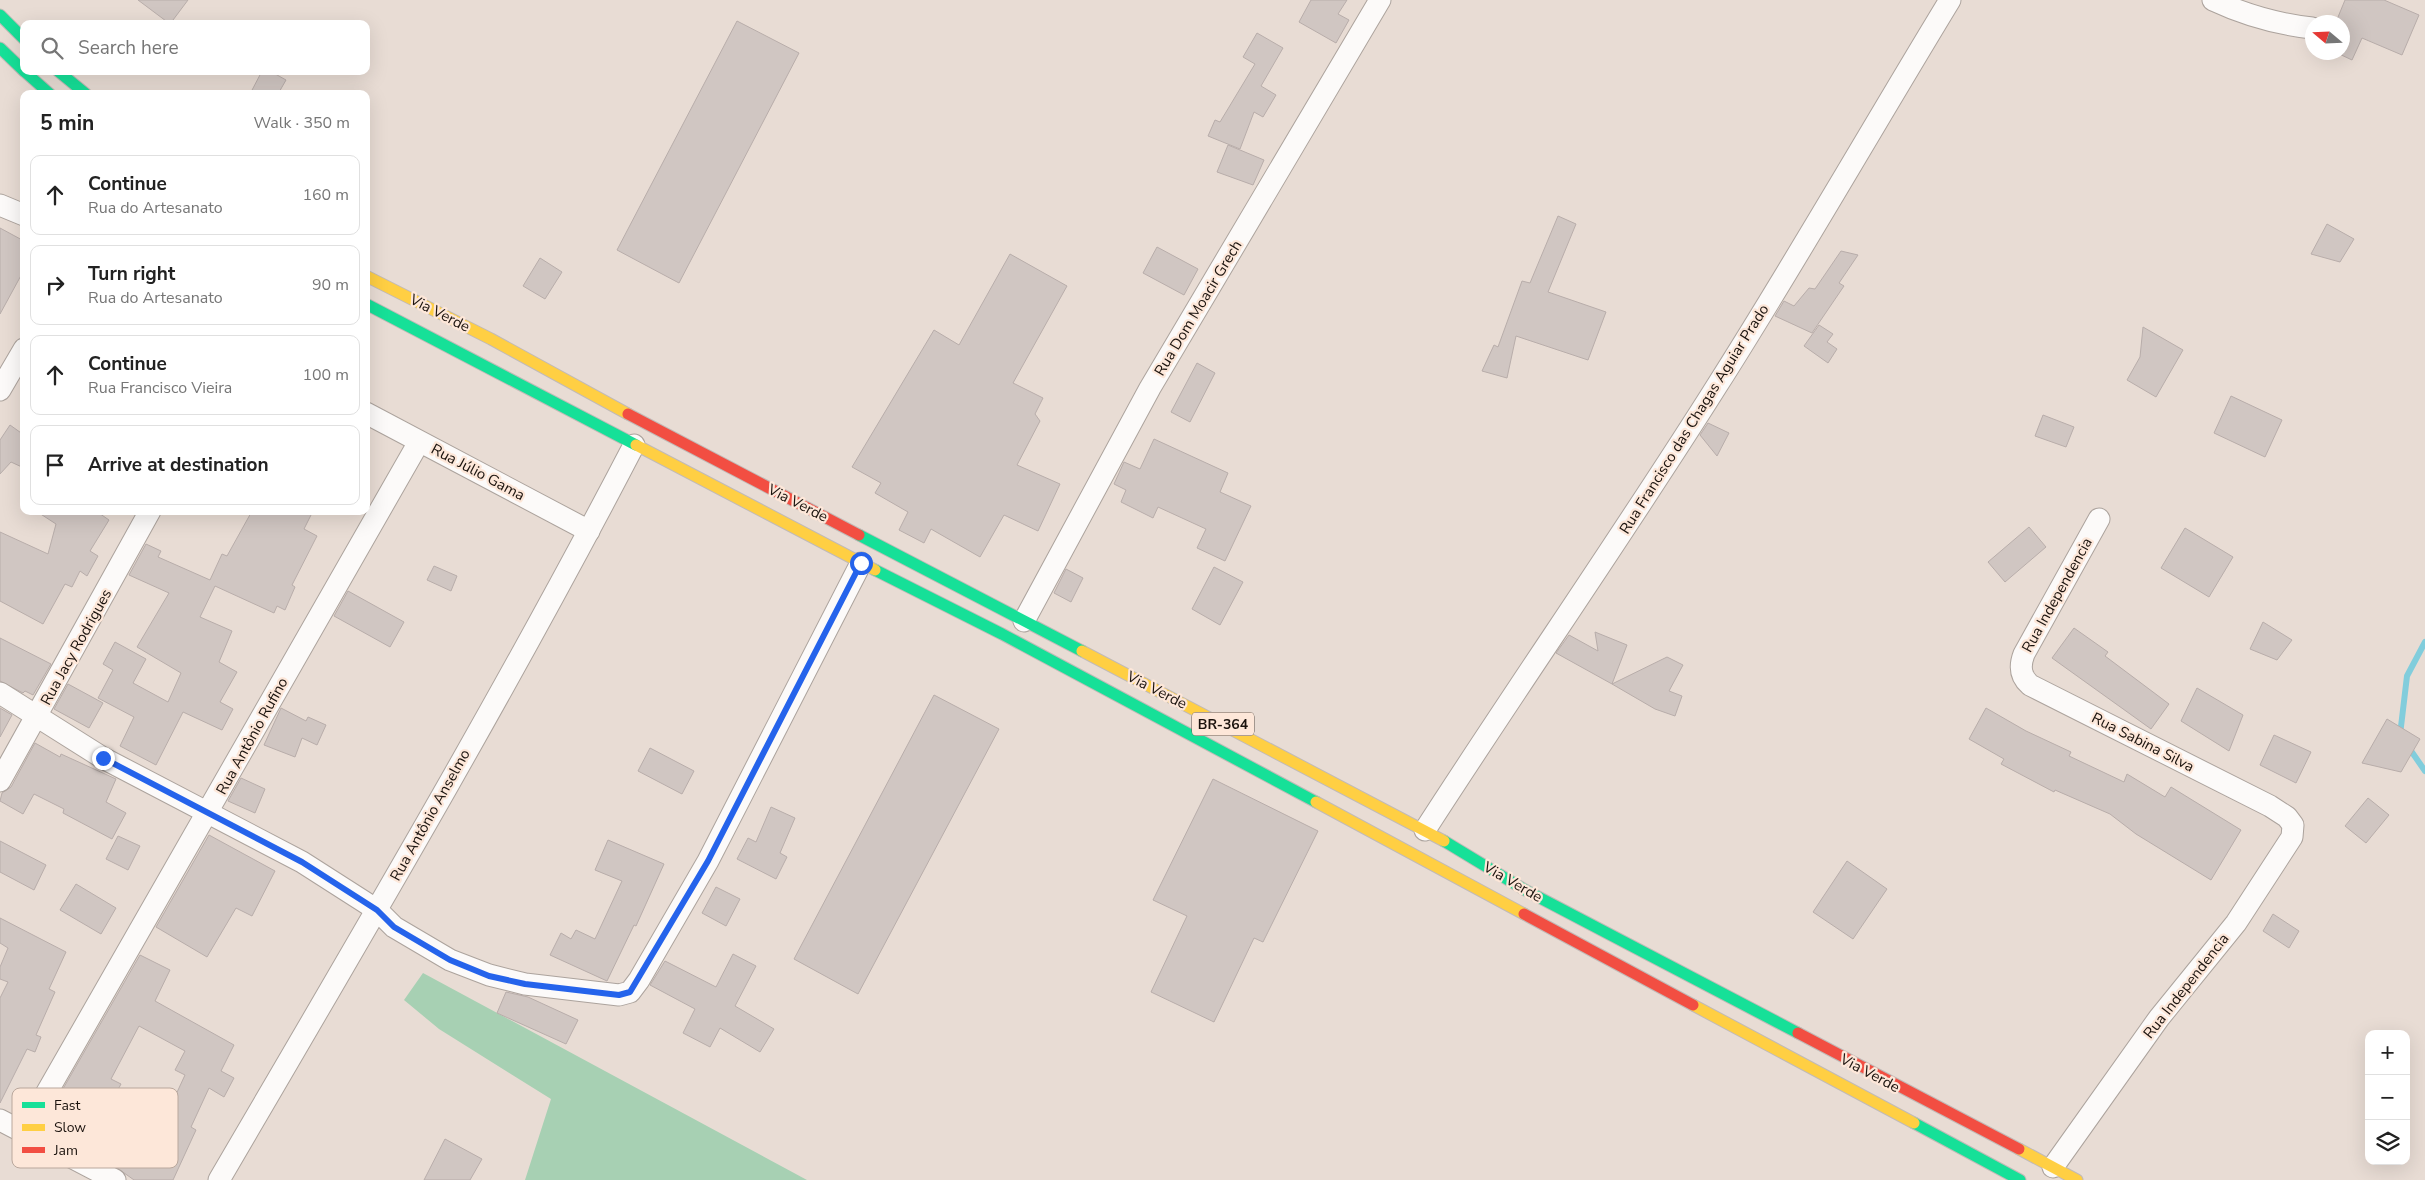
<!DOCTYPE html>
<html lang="en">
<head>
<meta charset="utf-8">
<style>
  body { margin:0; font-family:"Nunito Sans",sans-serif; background:#f2f2f2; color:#222 }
  .controls { position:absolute; right:15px; bottom:15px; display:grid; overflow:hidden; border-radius:10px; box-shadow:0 5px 20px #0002 }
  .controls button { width:45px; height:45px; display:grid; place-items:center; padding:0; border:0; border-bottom:1px solid #e0e0e0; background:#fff; color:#222; font:25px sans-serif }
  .compass { position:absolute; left:2305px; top:15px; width:45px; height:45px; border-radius:50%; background:#fff; box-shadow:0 5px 20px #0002; rotate:289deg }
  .stop { position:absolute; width:15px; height:15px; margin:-11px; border:4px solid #2563eb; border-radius:50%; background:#fff }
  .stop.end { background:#2563eb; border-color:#fff; box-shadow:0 1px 5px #0008 }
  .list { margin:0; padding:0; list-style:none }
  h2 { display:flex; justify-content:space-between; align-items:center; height:65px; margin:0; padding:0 20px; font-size:21px }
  h2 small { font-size:16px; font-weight:400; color:#767676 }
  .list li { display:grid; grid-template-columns:32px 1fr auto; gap:15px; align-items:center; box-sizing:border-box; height:80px; margin:0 10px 10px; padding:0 10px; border:1px solid #e0e0e0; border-radius:10px }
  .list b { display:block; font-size:19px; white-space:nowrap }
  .list p { margin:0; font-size:16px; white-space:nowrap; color:#767676 }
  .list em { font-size:16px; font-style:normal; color:#767676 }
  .icon { flex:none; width:28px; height:28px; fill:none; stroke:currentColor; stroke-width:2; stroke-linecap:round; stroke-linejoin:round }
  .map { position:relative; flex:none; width:2425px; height:1180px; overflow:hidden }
  .search { position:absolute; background:#fff; box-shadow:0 5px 20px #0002; left:20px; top:20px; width:350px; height:55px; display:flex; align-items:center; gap:12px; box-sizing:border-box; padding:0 18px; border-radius:10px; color:#767676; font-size:19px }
  .panel { position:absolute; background:#fff; box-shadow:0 5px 20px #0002; left:20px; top:90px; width:350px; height:425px; border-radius:10px }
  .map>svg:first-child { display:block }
</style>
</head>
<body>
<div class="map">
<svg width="2425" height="1180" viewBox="0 0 2425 1180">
  <rect width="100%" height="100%" fill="#e8dcd4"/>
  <path fill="#a7d0b3" d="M423 973 807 1180H525L551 1099 439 1029 404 1000Z"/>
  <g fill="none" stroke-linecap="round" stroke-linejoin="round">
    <g stroke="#81cddc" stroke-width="6">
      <path d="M2400 735 2407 676 2425 642"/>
      <path d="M2407 745 2425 771"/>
    </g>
  </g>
  <g fill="#d0c6c2" stroke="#b8adaa" fill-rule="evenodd">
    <path d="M138 0H188L170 24Z"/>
    <path d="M1311 0H1347L1338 14 1349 20 1336 43 1299 22Z"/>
    <path d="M2345 0H2384L2419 15 2402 55 2362 38 2352 60 2335 52H2342V22H2336Z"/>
    <path d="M737 21 799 53 679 283 617 250Z"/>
    <path d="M1257 33 1283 48 1261 86 1276 95 1263 117 1254 112 1240 149 1208 136 1215 120 1220 122 1255 64 1243 57Z"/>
    <path d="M262 71H270L286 80 278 94H250Z"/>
    <path d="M1228 145 1264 160 1253 185 1217 172Z"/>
    <path d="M1558 216 1576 224 1548 292 1606 312 1588 360 1516 336 1507 378 1482 371 1494 345 1498 347 1522 281 1530 283Z"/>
    <path d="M2327 224 2354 239 2340 262 2311 254Z"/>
    <path d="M0 228 24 241V270L0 314Z"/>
    <path d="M1157 247 1198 269 1184 295 1143 273Z"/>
    <path d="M1841 251 1858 255 1839 283 1844 286 1812 333 1775 316 1784 301 1794 306 1809 288 1815 289Z"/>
    <path d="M1010 254 1067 286 1013 383 1043 398 1035 414 1040 421 1017 465 1060 484 1038 531 1004 515 980 557 931 529 924 543 899 530 908 512 875 493 881 483 852 467 934 330 959 345Z"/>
    <path d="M540 258 562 272 545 299 523 286Z"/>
    <path d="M1819 325 1833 334 1827 342 1837 349 1828 363 1804 346Z"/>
    <path d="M2143 327 2183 350 2156 397 2127 380 2140 357Z"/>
    <path d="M1197 363 1215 373 1190 422 1171 412Z"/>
    <path d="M2231 396 2282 420 2265 457 2214 433Z"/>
    <path d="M2043 415 2074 427 2066 447 2035 436Z"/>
    <path d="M1708 423 1729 433 1717 456 1700 435Z"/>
    <path d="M10 425 24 435V468L11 462 0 474V440Z"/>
    <path d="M1154 439 1228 473 1220 492 1251 506 1225 561 1197 548 1206 529 1158 507 1153 518 1121 502 1126 490 1114 484 1124 462 1140 469Z"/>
    <path d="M36 511H96L109 520 90 551 98 556 87 576 80 571 72 587 65 584 43 624 0 601V532L48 554 56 524Z"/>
    <path d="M252 511H313L304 529 317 536 292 585 295 587 285 610 277 606 274 613 215 586 200 617 232 631 219 662 237 672 220 702 233 709 222 730 183 712 156 765 120 746 134 717 98 698 113 670 103 664 115 642 146 659 133 683 168 702 181 673 137 647 169 593 129 575 146 544 161 551 158 557 210 580 222 554 227 556Z"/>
    <path d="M2029 527 2046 547 2005 582 1988 562Z"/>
    <path d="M2185 528 2233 557 2209 597 2161 568Z"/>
    <path d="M434 566 457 576 451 591 427 580Z"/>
    <path d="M1214 567 1243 582 1220 625 1192 609Z"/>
    <path d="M1066 569 1083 578 1071 602 1054 593Z"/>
    <path d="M348 591 404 622 390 647 334 616Z"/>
    <path d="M2263 622 2292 640 2277 660 2250 649Z"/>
    <path d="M2074 628 2108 652 2105 656 2169 704 2151 729 2052 658Z"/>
    <path d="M1595 632 1627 645 1612 684 1556 653 1569 635 1598 651Z"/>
    <path d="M0 638 51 664 33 695 25 691 23 693 0 681Z"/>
    <path d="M1667 657 1683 665 1669 691 1682 696 1675 716 1655 709 1612 684Z"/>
    <path d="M68 684 103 703 89 728 54 709Z"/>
    <path d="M2197 688 2243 715 2229 751 2181 721Z"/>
    <path d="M934 695 999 729 858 994 794 959Z"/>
    <path d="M0 708 12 715 0 737Z"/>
    <path d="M281 708 306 721 308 717 326 725 317 745 302 738 295 757 264 745Z"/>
    <path d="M1986 708 2026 731 2071 752 2069 756 2124 782 2127 774 2165 797 2171 787 2241 830 2211 880 2136 834 2110 814 2055 790 2054 792 2001 764 2004 759 1969 739Z"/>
    <path d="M2387 719 2420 739 2401 772 2362 763Z"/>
    <path d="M2274 735 2311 752 2296 783 2260 765Z"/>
    <path d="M35 743 60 757 61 754 116 779 106 802 126 813 112 839 63 813 64 809 34 794 23 814 0 801 2 793 11 787Z"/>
    <path d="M650 748 694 771 682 794 638 771Z"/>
    <path d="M241 778 265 789 255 813 228 801Z"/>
    <path d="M1213 779 1318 831 1263 942 1254 938 1214 1022 1151 992 1187 916 1153 900Z"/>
    <path d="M2368 798 2389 815 2366 843 2345 826Z"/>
    <path d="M771 807 795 818 780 853 787 857 776 879 737 859 748 838 756 842Z"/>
    <path d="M209 835 275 871 252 916 236 908 207 957 156 927Z"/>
    <path d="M118 836 140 846 128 870 106 859Z"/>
    <path d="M608 840 664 864 636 926 634 925 607 981 550 955 561 933 571 939 576 930 595 939 622 881 595 870Z"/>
    <path d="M0 841 46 865 34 890 0 872Z"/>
    <path d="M1847 861 1887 889 1853 939 1813 912Z"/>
    <path d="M76 884 116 908 101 934 60 910Z"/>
    <path d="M716 887 740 899 726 926 702 913Z"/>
    <path d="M2273 914 2299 931 2289 948 2263 931Z"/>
    <path d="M0 918 66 952 49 989 55 992 36 1035 41 1037 35 1052 27 1049 0 1103V998L8 982 0 979V967L8 948 0 943Z"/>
    <path d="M733 954 756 966 735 1006 774 1029 760 1052 720 1028 710 1047 683 1033 695 1009 650 985 665 961 716 987Z"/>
    <path d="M140 955 170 970 155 1001 234 1045 221 1071 234 1078 224 1097 209 1088 191 1127 196 1130 173 1180H134L113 1165 117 1157 62 1127 57 1136 41 1127ZM139 1026 185 1051 175 1070 185 1075 167 1114 154 1107 150 1114 114 1097 121 1084 111 1079Z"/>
    <path d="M506 992 528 997 578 1020 566 1044 497 1013Z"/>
    <path d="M445 1139 482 1159 470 1180H424Z"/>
  </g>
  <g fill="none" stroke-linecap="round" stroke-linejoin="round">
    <defs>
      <g id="street">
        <path d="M2213 0C2245 15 2277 24 2312 28"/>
        <path d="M0 205 24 215"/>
        <path d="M0 390 24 349"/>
        <path d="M366 413 589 531"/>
        <path d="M1024 621 1150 388 1380 0"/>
        <path d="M0 693 103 758 302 862 377 910 394 927 450 960 489 975 525 984 619 995 630 992 639 980 708 861 861 563"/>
        <path d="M0 781 150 511"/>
        <path d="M1425 830C1521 681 1623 535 1718 384 1798 258 1872 128 1950 0"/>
        <path d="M0 1120 115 1180"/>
        <path d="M23 1134 419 442"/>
        <path d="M2053 1167 2159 1018 2236 923 2292 837 2293 825 2287 817 2270 806 2030 685C2021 677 2019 667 2024 654L2099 519"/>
        <path d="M219 1180C361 937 504 695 634 445"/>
      </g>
      <g id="fast">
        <path d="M0 15 24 39"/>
        <path d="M0 48 24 71"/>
        <path d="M24 71 50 94"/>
        <path d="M58 71 86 94"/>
        <path d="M366 304 636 445"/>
        <path d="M859 535 1082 651"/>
        <path d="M875 570 1002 634 1316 802"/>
        <path d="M1444 841 1525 890 1798 1033"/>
        <path d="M1914 1123 2020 1180"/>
      </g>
      <g id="slow">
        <path d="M366 276 491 339 628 414"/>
        <path d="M636 445 875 570"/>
        <path d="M1082 651 1444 841"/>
        <path d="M1316 802 1524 914"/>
        <path d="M1693 1005 1914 1123"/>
        <path d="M2019 1149 2077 1180"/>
      </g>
      <g id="jam">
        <path d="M628 414 859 535"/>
        <path d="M1524 914 1693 1005"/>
        <path d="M1798 1033 2019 1149"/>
      </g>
    </defs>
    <use href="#street" stroke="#aca39d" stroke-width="23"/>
    <use href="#fast" stroke="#c1bab7" stroke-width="13"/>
    <use href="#slow" stroke="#c1bab7" stroke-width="13"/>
    <use href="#jam" stroke="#c1bab7" stroke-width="13"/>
    <use href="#street" stroke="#fcfaf9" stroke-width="21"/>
    <use href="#fast" stroke="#16e098" stroke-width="11"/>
    <use href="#slow" stroke="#ffcf43" stroke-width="11"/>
    <use href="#jam" stroke="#f24e42" stroke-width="11"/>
  </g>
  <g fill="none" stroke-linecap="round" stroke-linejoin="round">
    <path stroke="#2563eb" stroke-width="6" d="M103 758 302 862 377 910 394 927 450 960 489 976 525 984 619 995 630 992 708 861 861 563"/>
  </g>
  <g text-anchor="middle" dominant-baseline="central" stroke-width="4.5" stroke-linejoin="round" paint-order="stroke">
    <rect fill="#fde7d9" stroke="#5f534b" stroke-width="1" x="1192" y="712.5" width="62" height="23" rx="4"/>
    <g font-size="14" font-weight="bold" fill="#1b130e">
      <text x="1223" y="724">BR-364</text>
    </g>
    <g font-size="15" fill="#1b130e" stroke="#fde7d9">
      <text transform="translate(1198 308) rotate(-59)">Rua Dom Moacir Grech</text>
      <text transform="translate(440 313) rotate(27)">Via Verde</text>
      <text transform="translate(1694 419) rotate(-58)">Rua Francisco das Chagas Aguiar Prado</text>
      <text transform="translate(478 472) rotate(28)">Rua Júlio Gama</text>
      <text transform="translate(798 503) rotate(27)">Via Verde</text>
      <text transform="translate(2057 595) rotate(-61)">Rua Independencia</text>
      <text transform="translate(76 647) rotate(-61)">Rua Jacy Rodrigues</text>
      <text transform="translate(1157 690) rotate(27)">Via Verde</text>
      <text transform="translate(252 736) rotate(-61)">Rua Antônio Rufino</text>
      <text transform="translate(2143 742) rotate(27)">Rua Sabina Silva</text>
      <text transform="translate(430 815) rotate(-61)">Rua Antônio Anselmo</text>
      <text transform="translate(1513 882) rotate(30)">Via Verde</text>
      <text transform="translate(2186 986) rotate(-52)">Rua Independencia</text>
      <text transform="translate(1870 1073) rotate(28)">Via Verde</text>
    </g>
  </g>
  <rect x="12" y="1088" width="166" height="80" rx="8" fill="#fde7d9" stroke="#b9a79c" stroke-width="1"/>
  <rect x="22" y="1102" width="23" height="6" fill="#16e098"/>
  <rect x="22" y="1124" width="23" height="7" fill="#ffcf43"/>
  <rect x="22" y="1147" width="23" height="6" fill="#f24e42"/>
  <g font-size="14" fill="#1b130e">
    <text x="54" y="1110">Fast</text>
    <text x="54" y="1132">Slow</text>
    <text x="54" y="1155">Jam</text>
  </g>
</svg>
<div class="controls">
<button>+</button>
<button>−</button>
<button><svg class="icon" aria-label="layers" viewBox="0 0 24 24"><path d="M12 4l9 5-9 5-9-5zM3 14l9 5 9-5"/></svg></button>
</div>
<svg class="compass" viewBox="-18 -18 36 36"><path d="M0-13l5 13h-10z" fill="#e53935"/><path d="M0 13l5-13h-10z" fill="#767676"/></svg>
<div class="stop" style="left:861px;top:563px"></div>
<div class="stop end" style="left:103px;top:758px"></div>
<div class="search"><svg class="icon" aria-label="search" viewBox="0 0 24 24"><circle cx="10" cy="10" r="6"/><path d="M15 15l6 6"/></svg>Search here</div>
<section class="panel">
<h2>5 min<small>Walk · 350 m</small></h2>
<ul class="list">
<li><svg class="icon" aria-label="ahead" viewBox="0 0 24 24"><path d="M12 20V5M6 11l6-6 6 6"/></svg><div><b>Continue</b><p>Rua do Artesanato</p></div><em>160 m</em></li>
<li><svg class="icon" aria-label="right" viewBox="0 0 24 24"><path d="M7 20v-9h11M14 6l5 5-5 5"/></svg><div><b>Turn right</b><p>Rua do Artesanato</p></div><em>90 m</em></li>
<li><svg class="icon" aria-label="ahead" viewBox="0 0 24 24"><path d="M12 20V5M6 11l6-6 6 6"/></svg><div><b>Continue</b><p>Rua Francisco Vieira</p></div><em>100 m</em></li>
<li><svg class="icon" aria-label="arrive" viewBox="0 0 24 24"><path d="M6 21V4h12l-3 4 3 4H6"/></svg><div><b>Arrive at destination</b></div></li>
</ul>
</section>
</div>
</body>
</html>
